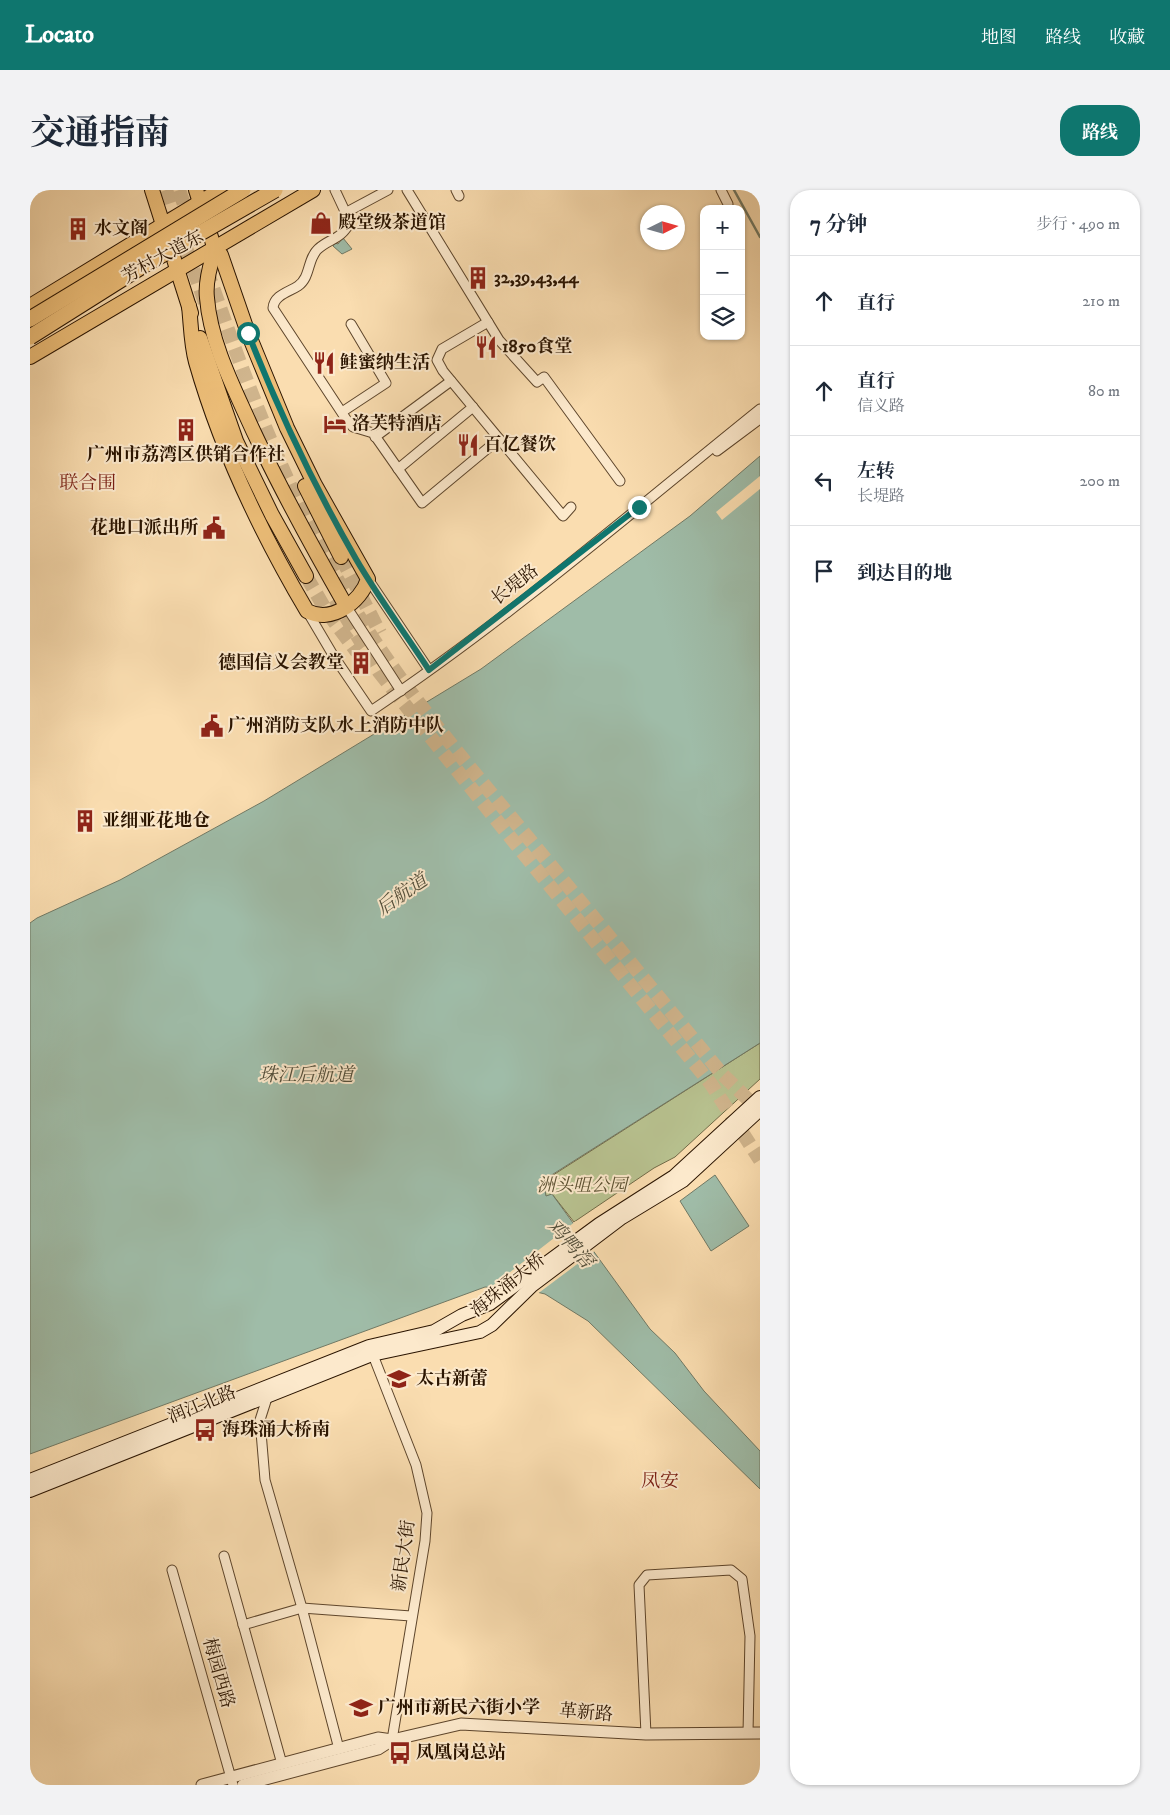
<!DOCTYPE html>
<html lang="zh">
<head>
<meta charset="utf-8">
<style>
  body { margin:0; font-family:"IM FELL DW Pica","Noto Serif SC",serif; background:#f2f2f3; color:#1f2937 }
  .controls { position:absolute; right:15px; top:15px; display:grid; overflow:hidden; border-radius:10px; box-shadow:0 1px 4px #0004 }
  .controls button { width:45px; height:45px; display:grid; place-items:center; padding:0; border:0; border-bottom:1px solid #e0e1e3; background:#fff; color:#1f2937; font:25px sans-serif }
  .compass { position:absolute; left:610px; top:15px; width:45px; height:45px; border-radius:50%; background:#fff; box-shadow:0 1px 4px #0004; rotate:85deg }
  .stop { position:absolute; width:15px; height:15px; margin:-11px; border:4px solid #0f766e; border-radius:50%; background:#fff }
  .stop.end { background:#0f766e; border-color:#fff; box-shadow:0 1px 5px #0008 }
  .list { margin:0; padding:0; list-style:none }
  h2 { display:flex; justify-content:space-between; align-items:center; height:65px; margin:0; padding:0 20px; font-size:21px }
  h2 small { font-size:16px; font-weight:400; color:#747a83 }
  .list li { display:grid; grid-template-columns:32px 1fr auto; gap:15px; align-items:center; box-sizing:border-box; height:90px; padding:0 20px; border-top:1px solid #e0e1e3 }
  .list b { display:block; font-size:19px; white-space:nowrap }
  .list p { margin:0; font-size:16px; white-space:nowrap; color:#747a83 }
  .list em { font-size:16px; font-style:normal; color:#747a83 }
  .icon { flex:none; width:28px; height:28px; fill:none; stroke:currentColor; stroke-width:2; stroke-linecap:round; stroke-linejoin:round }
  .map { position:relative; flex:none; width:730px; height:1595px; overflow:hidden; border-radius:20px }
  header { display:flex; align-items:center; gap:30px; box-sizing:border-box; height:70px; padding:0 25px; background:#0f766e; color:#fff }
  header strong { font-size:24px }
  nav { display:flex; gap:28px; margin-inline-start:auto; font-size:18px }
  .intro { display:flex; align-items:center; justify-content:space-between; box-sizing:border-box; height:120px; padding:0 30px }
  h1 { margin:0; font-size:35px }
  .button { padding:12px 22px; border-radius:20px; background:#0f766e; color:#fff; font-size:18px; font-weight:700 }
  main { display:flex; gap:30px; padding:0 30px }
  aside { flex:1; background:#fff; border-radius:20px; box-shadow:0 1px 4px #0004 }
  .map>svg:first-child { display:block }
</style>
</head>
<body>
<header>
<strong>Locato</strong>
<nav><a>地图</a><a>路线</a><a>收藏</a></nav>
</header>
<div class="intro"><h1>交通指南</h1><a class="button">路线</a></div>
<main>
<div class="map">
<svg width="730" height="1595" viewBox="0 0 730 1595">
  <rect width="100%" height="100%" fill="#faddb0"/>
  <filter id="stains"><feTurbulence type="fractalNoise" baseFrequency=".004" numOctaves="4"/><feColorMatrix values="0 0 0 0 .2 0 0 0 0 .09 0 0 0 0 .02 0 0 0 .5 -.17"/></filter>
  <radialGradient id="worn" r=".72"><stop offset=".6" stop-color="#630" stop-opacity="0"/><stop offset="1" stop-color="#630" stop-opacity=".3"/></radialGradient>
  <path fill="#b8c290" stroke="#716b48" d="M730 853V889L645 967 624 978 544 1032 522 1004 516 1007 514 996 520 987Z"/>
  <g fill="#9fbca8" stroke="#707965">
    <path d="M313 48 322 59 312 64 303 56 305 53 308 54Z"/>
    <path d="M730 266V853L520 986 514 996 516 1006 522 1004 620 1139 645 1163 674 1201 730 1261V1299L558 1131 515 1104 494 1099 455 1097 0 1264V733L7 728 90 690 234 611 451 479 660 326Z"/>
    <path d="M685 985 719 1036 681 1061 650 1011Z"/>
  </g>
  <g fill="#faddb0">
    <path d="M730 286V299L692 330 686 322Z"/>
    <path d="M546 1031 566 1060 506 1105 493 1101 457 1100Z"/>
  </g>
  <g fill="none" stroke-linecap="round" stroke-linejoin="round">
    <path stroke="#707965" stroke-width="2.5" d="M704 0 730 47"/>
    <g stroke="#d0b58d" stroke-width="14" stroke-dasharray="14 7" stroke-linecap="butt">
      <path d="M136 0 175 113"/>
      <path d="M149 0C202 152 252 307 340 444 386 514 441 579 495 644 561 724 626 804 692 884L730 921"/>
      <path d="M311 367 350 443"/>
      <path d="M276 386 297 422 327 462"/>
      <path d="M305 409 349 482 472 637 681 894 730 970"/>
    </g>
    <defs>
      <g id="minor">
        <path d="M305 0 320 32C311 50 300 48 288 59 277 69 281 87 268 96 259 102 244 105 243 118L316 229 323 237 343 243 392 313 469 249"/>
        <path d="M377 0 469 150 507 192 514 187 590 291"/>
        <path d="M426 0 429 6"/>
        <path d="M691 0 698 14"/>
        <path d="M315 23 358 0"/>
        <path d="M458 132 412 159 407 170 413 181 533 326 541 317"/>
        <path d="M312 222 356 193 321 134"/>
        <path d="M345 247 421 191"/>
        <path d="M687 261 730 229"/>
        <path d="M368 279 443 217"/>
        <path d="M338 389 399 480"/>
        <path d="M316 416 371 501"/>
        <path d="M277 421 303 465 341 521C477 430 602 322 730 219"/>
        <path d="M341 1160 386 1275 397 1323 395 1351 362 1550"/>
        <path d="M237 1208 230 1230 235 1290 272 1418 309 1559"/>
        <path d="M194 1366 252 1574"/>
        <path d="M142 1380 203 1595"/>
        <path d="M213 1435 272 1418 381 1426"/>
        <path d="M616 1544 609 1395 617 1385 701 1380 712 1389 720 1446 718 1543"/>
      </g>
      <g id="tertiary">
        <path d="M172 1595 348 1548 362 1550 431 1534 616 1544 730 1543"/>
        <path d="M213 1595 348 1559 362 1550"/>
      </g>
      <g id="secondary">
        <path d="M0 1290 339 1156 404 1141 432 1125 460 1114 569 1034 644 986 730 907"/>
        <path d="M0 1301 342 1165 450 1142 462 1135 502 1096 592 1028 653 991 730 920"/>
      </g>
      <g id="primary">
        <path d="M122 0 161 123"/>
        <path d="M166 0 187 66"/>
        <path d="M185 60C180 75 175 92 177 108 180 148 199 188 215 223 245 290 280 353 316 416"/>
        <path d="M0 116 190 0"/>
        <path d="M159 116C161 134 161 154 166 172 191 260 231 343 277 421 301 434 331 412 338 389L285 295 257 238 218 143 191 65 185 60"/>
        <path d="M170 148 206 251 242 325 276 386"/>
        <path d="M0 167 283 0"/>
        <path d="M275 296 311 367"/>
      </g>
    </defs>
    <use href="#minor" stroke="#5e462c" stroke-width="11"/>
    <use href="#tertiary" stroke="#5e462c" stroke-width="13"/>
    <use href="#secondary" stroke="#2a1400" stroke-width="14"/>
    <use href="#primary" stroke="#2a1400" stroke-width="16"/>
    <use href="#minor" stroke="#fce9cc" stroke-width="9"/>
    <use href="#tertiary" stroke="#fce9cc" stroke-width="11"/>
    <use href="#secondary" stroke="#fce9cc" stroke-width="12"/>
    <use href="#primary" stroke="#edbe78" stroke-width="14"/>
    <defs>
      <g id="trunk-bridge">
        <path d="M0 129 213 0"/>
        <path d="M0 147 111 77 245 0"/>
      </g>
    </defs>
    <use href="#trunk-bridge" stroke="#2a1400" stroke-width="17" stroke-linecap="butt"/>
    <use href="#trunk-bridge" stroke="#edbe78" stroke-width="15"/>
  </g>
  <g fill="none" stroke-linecap="round" stroke-linejoin="round">
    <path stroke="#0f766e" stroke-width="6" d="M218 143C249 222 284 296 326 369 348 407 375 443 399 480L609 317"/>
  </g>
  <defs>
    <symbol id="shop-bare" viewBox="-9 -9 18 18"><path d="M-5-2.5h2.3a2.7 3.5 0 0 1 5.4 0H5L5.5 6h-11ZM-1.5-2.5h3a1.5 2.3 0 0 0-3 0Z" fill="#8f2418" stroke="#fce9cc" stroke-width="2.5" paint-order="stroke"/></symbol>
    <symbol id="building-bare" viewBox="-9 -9 18 18"><path d="M-4-6H4V6H1V3H-1V6H-4ZM-2.5-4.3h1.7v1.8h-1.7ZM.8-4.3h1.7v1.8H.8ZM-2.5-1h1.7V.8h-1.7ZM.8-1h1.7V.8H.8Z" fill="#8f2418" stroke="#fce9cc" stroke-width="2.5" paint-order="stroke"/></symbol>
    <symbol id="restaurant-bare" viewBox="-9 -9 18 18"><path d="M-5-6h1v4h1v-4h1v4h1v-4h1v5L-1.5 .5V6h-2V.5L-5-1ZM5-6V6H3V1.5H1.5Q1.5-4 5-6Z" fill="#8f2418" stroke="#fce9cc" stroke-width="2.5" paint-order="stroke"/></symbol>
    <symbol id="hotel-bare" viewBox="-9 -9 18 18"><path d="M-6-4.5h1.5V1H6V5H4.5V3h-9V5H-6ZM-4 0a1.8 1.8 0 1 1 3.6 0ZM.5 0V-2.5h3Q6-2.5 6 0Z" fill="#8f2418" stroke="#fce9cc" stroke-width="2.5" paint-order="stroke"/></symbol>
    <symbol id="civic-bare" viewBox="-9 -9 18 18"><path d="M-.6-6.5H3V-4.5H.6V-3L4-1V1h2V6H-6V1h2V-1L-.6-3ZM-1.2 2.5V6h2.4V2.5Z" fill="#8f2418" stroke="#fce9cc" stroke-width="2.5" paint-order="stroke"/></symbol>
    <symbol id="school-bare" viewBox="-9 -9 18 18"><path d="M0-5L7-2L0 1L-7-2ZM-4 1L0 2.5L4 1V4Q0 6-4 4Z" fill="#8f2418" stroke="#fce9cc" stroke-width="2.5" paint-order="stroke"/></symbol>
    <symbol id="bus-bare" viewBox="-9 -9 18 18"><path d="M-5-6H5V4H4V6H2V4H-2V6H-4V4H-5ZM-3.5-4V0h7V-4ZM-3.5 1.2v1.5H-2V1.2ZM2 1.2v1.5H3.5V1.2Z" fill="#8f2418" stroke="#fce9cc" stroke-width="2.5" paint-order="stroke"/></symbol>
  </defs>
  <g fill-rule="evenodd">
    <use href="#shop-bare" x="275" y="17" width="32" height="32"/>
    <use href="#building-bare" x="32" y="23" width="32" height="32"/>
    <use href="#building-bare" x="432" y="72" width="32" height="32"/>
    <use href="#restaurant-bare" x="440" y="141" width="32" height="32"/>
    <use href="#restaurant-bare" x="278" y="157" width="32" height="32"/>
    <use href="#hotel-bare" x="289" y="218" width="32" height="32"/>
    <use href="#building-bare" x="140" y="224" width="32" height="32"/>
    <use href="#restaurant-bare" x="422" y="239" width="32" height="32"/>
    <use href="#civic-bare" x="168" y="322" width="32" height="32"/>
    <use href="#building-bare" x="315" y="457" width="32" height="32"/>
    <use href="#civic-bare" x="166" y="520" width="32" height="32"/>
    <use href="#building-bare" x="39" y="615" width="32" height="32"/>
    <use href="#school-bare" x="353" y="1173" width="32" height="32"/>
    <use href="#bus-bare" x="159" y="1224" width="32" height="32"/>
    <use href="#school-bare" x="315" y="1502" width="32" height="32"/>
    <use href="#bus-bare" x="354" y="1547" width="32" height="32"/>
  </g>
  <g text-anchor="middle" dominant-baseline="central" stroke-width="4" stroke-linejoin="round" paint-order="stroke">
    <g font-size="18" font-weight="bold" fill="#2a1400" stroke="#fce9cc" text-anchor="start">
      <text x="308" y="33">殿堂级茶道馆</text>
      <text x="64" y="39">水文阁</text>
      <text x="464" y="88">32,39,43,44</text>
      <text x="472" y="157">1850食堂</text>
      <text x="310" y="173">鲑蜜纳生活</text>
      <text x="322" y="234">洛芙特酒店</text>
      <text x="454" y="255">百亿餐饮</text>
      <text x="156" y="265" text-anchor="middle">广州市荔湾区供销合作社</text>
      <text x="168" y="338" text-anchor="end">花地口派出所</text>
      <text x="314" y="473" text-anchor="end">德国信义会教堂</text>
      <text x="198" y="536">广州消防支队水上消防中队</text>
      <text x="72" y="631">亚细亚花地仓</text>
      <text x="386" y="1189">太古新蕾</text>
      <text x="192" y="1240">海珠涌大桥南</text>
      <text x="348" y="1518">广州市新民六街小学</text>
      <text x="386" y="1563">凤凰岗总站</text>
    </g>
    <g font-size="18" fill="#2a1400" stroke="#fce9cc">
      <text transform="translate(133 67) rotate(-29)">芳村大道东</text>
      <text transform="translate(485 395) rotate(-38)">长堤路</text>
      <text transform="translate(478 1095) rotate(-39)">海珠涌大桥</text>
      <text transform="translate(172 1215) rotate(-22)">润江北路</text>
      <text transform="translate(374 1366) rotate(-82)">新民大街</text>
      <text transform="translate(188 1483) rotate(74)">梅园西路</text>
      <text transform="translate(556 1523) rotate(5)">革新路</text>
    </g>
    <g font-size="18" font-style="italic" fill="#5c5132" stroke="#fce9cc">
      <text x="552" y="996">洲头咀公园</text>
    </g>
    <g font-size="19" fill="#7a1f14" stroke="#fce9cc">
      <text x="58" y="293">联合围</text>
      <text x="630" y="1291">凤安</text>
    </g>
    <g font-size="19" font-style="italic" fill="#534f3b" stroke="#fce9cc">
      <text transform="translate(372 705) rotate(-35)">后航道</text>
      <text x="276" y="885">珠江后航道</text>
      <text transform="translate(540 1054) rotate(48)">鸡鸭滘</text>
    </g>
  </g>
  <rect width="100%" height="100%" filter="url(#stains)"/>
  <rect width="100%" height="100%" fill="url(#worn)"/>
</svg>
<div class="controls">
<button>+</button>
<button>−</button>
<button><svg class="icon" aria-label="layers" viewBox="0 0 24 24"><path d="M12 4l9 5-9 5-9-5zM3 14l9 5 9-5"/></svg></button>
</div>
<svg class="compass" viewBox="-18 -18 36 36"><path d="M0-13l5 13h-10z" fill="#e53935"/><path d="M0 13l5-13h-10z" fill="#747a83"/></svg>
<div class="stop" style="left:218px;top:143px"></div>
<div class="stop end" style="left:609px;top:317px"></div>
</div>
<aside>
<h2>7 分钟<small>步行 · 490 m</small></h2>
<ul class="list">
<li><svg class="icon" aria-label="ahead" viewBox="0 0 24 24"><path d="M12 20V5M6 11l6-6 6 6"/></svg><div><b>直行</b></div><em>210 m</em></li>
<li><svg class="icon" aria-label="ahead" viewBox="0 0 24 24"><path d="M12 20V5M6 11l6-6 6 6"/></svg><div><b>直行</b><p>信义路</p></div><em>80 m</em></li>
<li><svg class="icon" aria-label="left" viewBox="0 0 24 24"><path d="M17 20v-9H6M10 6l-5 5 5 5"/></svg><div><b>左转</b><p>长堤路</p></div><em>200 m</em></li>
<li><svg class="icon" aria-label="arrive" viewBox="0 0 24 24"><path d="M6 21V4h12l-3 4 3 4H6"/></svg><div><b>到达目的地</b></div></li>
</ul>
</aside>
</main>
</body>
</html>
